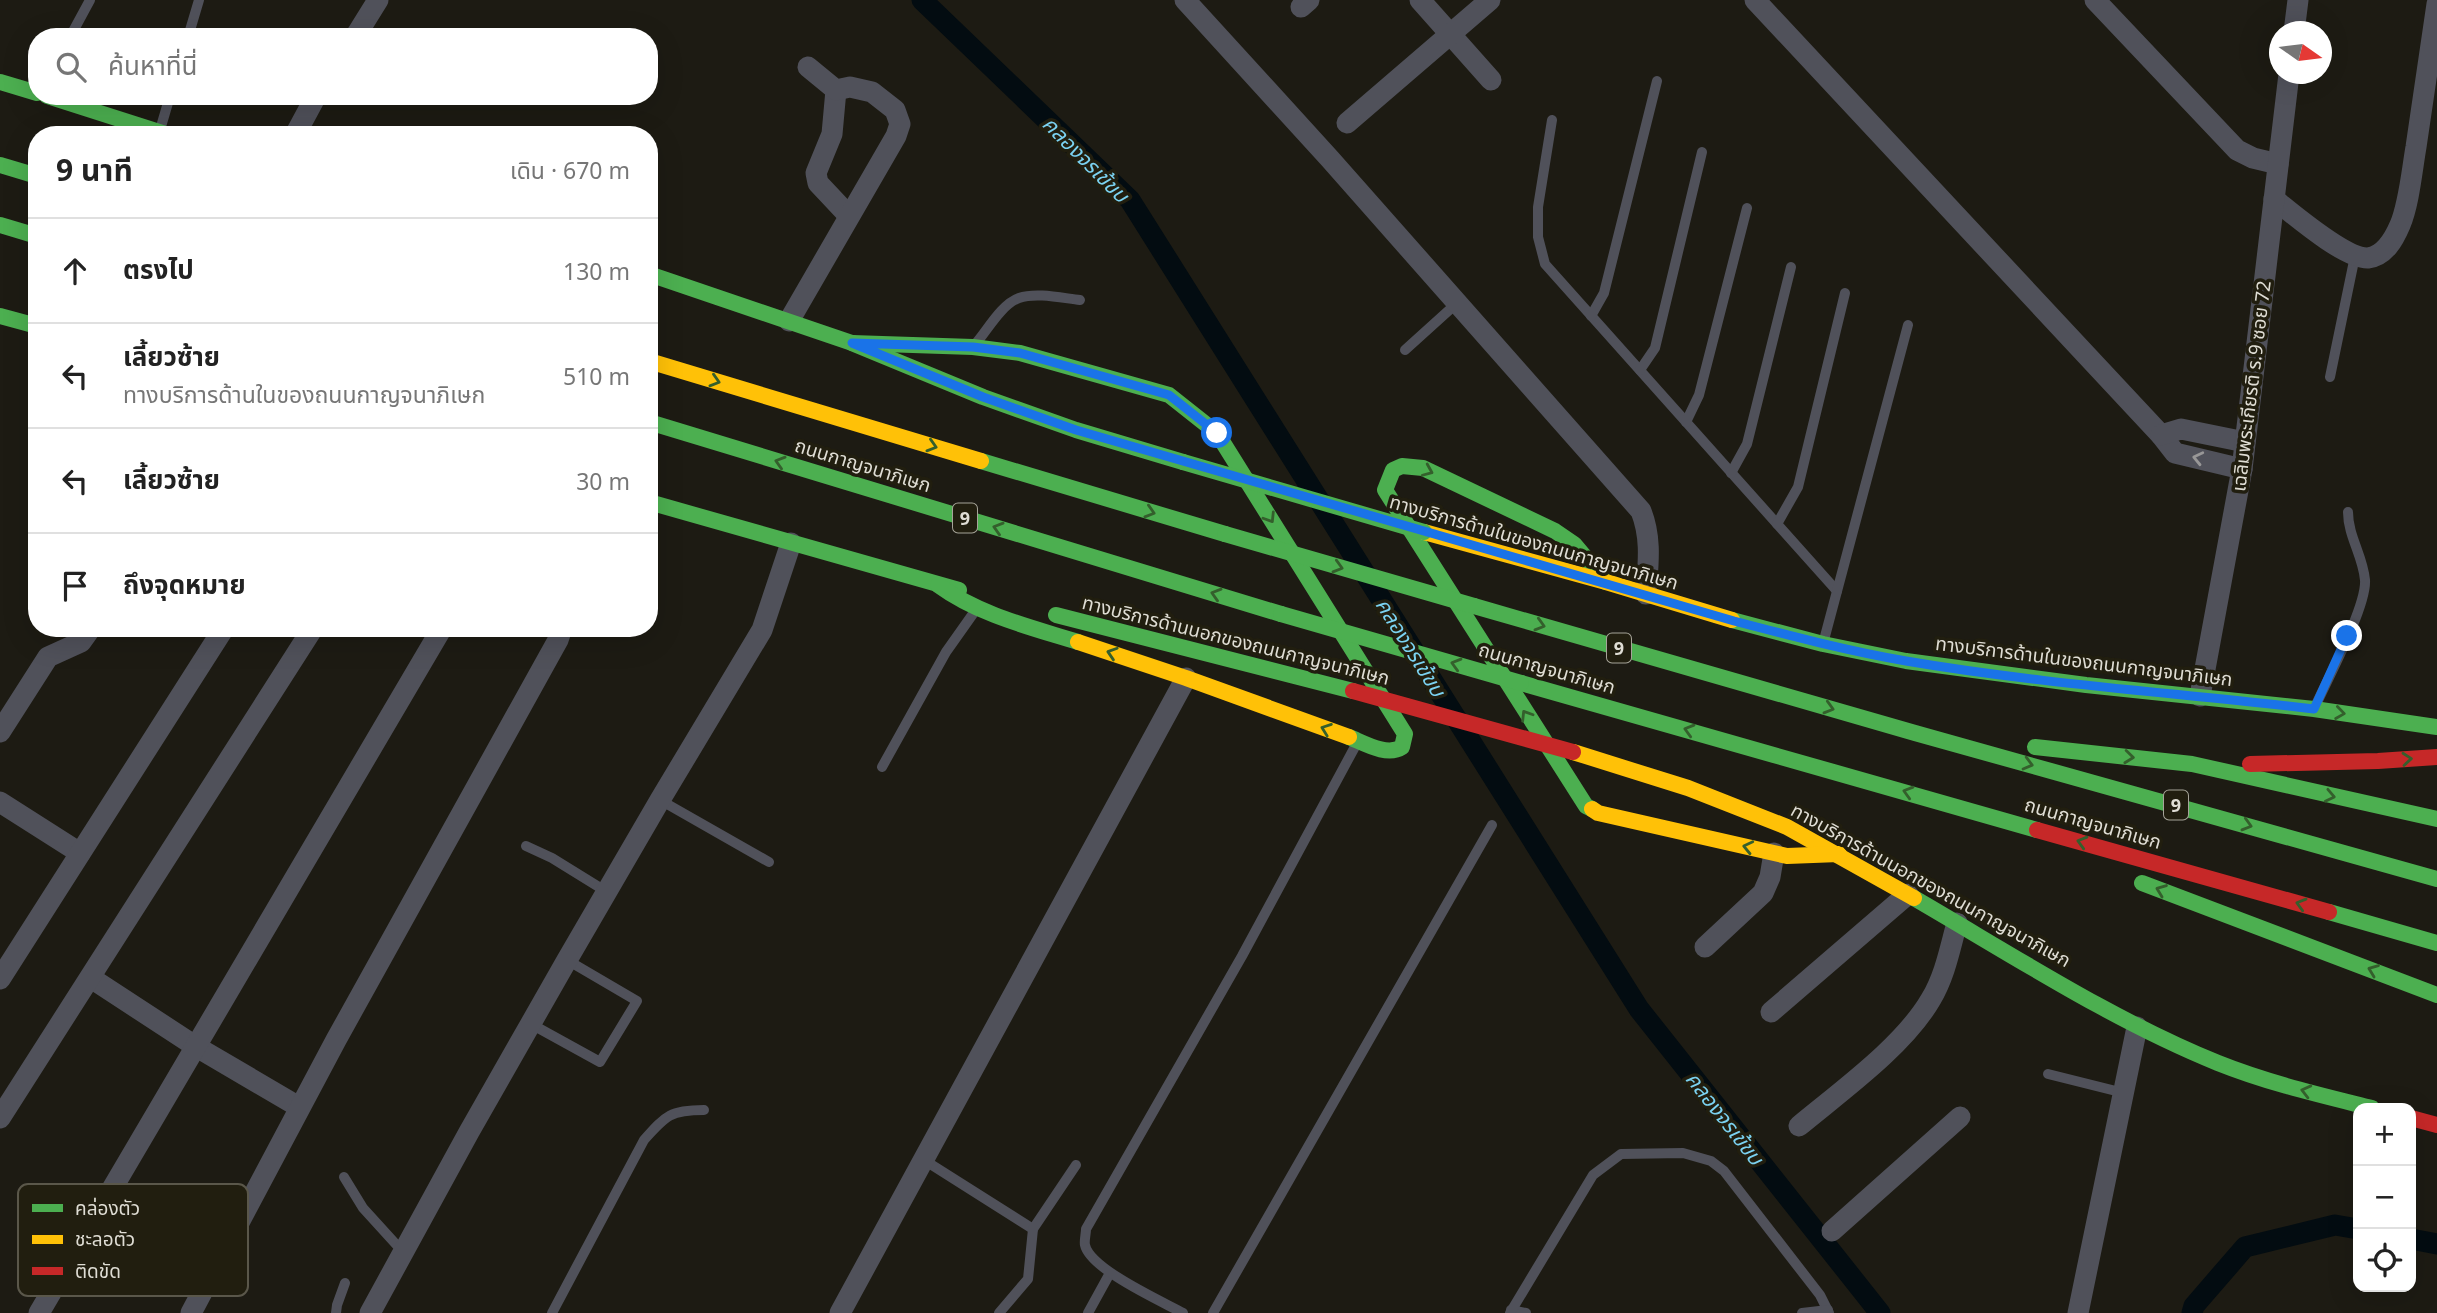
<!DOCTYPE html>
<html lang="th">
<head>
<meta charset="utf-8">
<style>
  body { margin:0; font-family:"Noto Sans","Noto Sans Thai",sans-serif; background:#f2f2f2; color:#222 }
  .controls { position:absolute; right:21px; bottom:21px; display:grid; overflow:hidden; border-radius:14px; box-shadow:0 7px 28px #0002 }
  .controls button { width:63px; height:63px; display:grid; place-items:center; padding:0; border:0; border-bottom:2px solid #e0e0e0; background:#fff; color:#222; font:35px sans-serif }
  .compass { position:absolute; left:2269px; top:21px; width:63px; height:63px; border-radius:50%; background:#fff; box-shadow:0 7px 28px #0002; rotate:104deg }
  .stop { position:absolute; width:21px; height:21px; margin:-16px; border:5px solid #1a73e8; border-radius:50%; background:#fff }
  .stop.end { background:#1a73e8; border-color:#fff; box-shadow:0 2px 7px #0008 }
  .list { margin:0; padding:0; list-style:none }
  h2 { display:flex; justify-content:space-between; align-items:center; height:91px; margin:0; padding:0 28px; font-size:30px }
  h2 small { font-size:23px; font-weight:400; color:#767676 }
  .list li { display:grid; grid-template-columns:46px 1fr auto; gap:21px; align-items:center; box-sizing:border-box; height:105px; padding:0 28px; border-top:2px solid #e0e0e0 }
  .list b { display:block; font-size:26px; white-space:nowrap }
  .list p { margin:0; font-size:23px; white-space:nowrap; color:#767676 }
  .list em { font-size:23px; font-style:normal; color:#767676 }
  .icon { flex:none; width:38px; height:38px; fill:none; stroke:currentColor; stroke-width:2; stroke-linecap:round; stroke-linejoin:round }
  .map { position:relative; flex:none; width:2437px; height:1313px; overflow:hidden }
  .search { position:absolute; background:#fff; box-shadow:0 7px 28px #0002; left:28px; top:28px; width:630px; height:77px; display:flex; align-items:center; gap:18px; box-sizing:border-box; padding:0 24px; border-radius:28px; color:#767676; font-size:26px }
  .panel { position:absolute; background:#fff; box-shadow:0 7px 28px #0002; left:28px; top:126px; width:630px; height:511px; border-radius:28px }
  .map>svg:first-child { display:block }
</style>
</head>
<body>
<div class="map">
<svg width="2437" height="1313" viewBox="0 0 2437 1313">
  <rect width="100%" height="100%" fill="#1d1b13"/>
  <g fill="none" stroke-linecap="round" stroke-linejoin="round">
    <g stroke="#030c11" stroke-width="21">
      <path d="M922 0 1130 200 1639 1009 1880 1313"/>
      <path d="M2411 1239 2437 1244"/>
      <path d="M2192 1313 2194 1306 2245 1247 2335 1225 2358 1229"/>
    </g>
    <g stroke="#50515a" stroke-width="10">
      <path d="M70 37 90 0"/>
      <path d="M188 37 199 0"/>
      <path d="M1552 120 1538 207V237L1545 264 1837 591"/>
      <path d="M160 130 170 96"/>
      <path d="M1591 316 1604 293 1657 81"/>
      <path d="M977 342C988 329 1002 304 1019 298 1036 292 1062 298 1080 300"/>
      <path d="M1405 350 1457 303"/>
      <path d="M1640 370 1655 348 1702 152"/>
      <path d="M2330 377 2355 256"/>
      <path d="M1686 422 1699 395 1747 208"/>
      <path d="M1731 473 1747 444 1791 267"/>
      <path d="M1777 524 1798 487 1845 293"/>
      <path d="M1824 640 1908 325"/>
      <path d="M2315 707C2327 680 2367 606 2365 580 2363 556 2348 536 2348 512"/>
      <path d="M882 767 946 652 975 611"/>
      <path d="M660 800 769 862"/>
      <path d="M526 846 552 858 607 892"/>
      <path d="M531 1024 600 1062 637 1001 567 960"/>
      <path d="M2048 1074 2124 1093"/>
      <path d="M924 1160 1033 1229"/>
      <path d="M344 1177 363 1208 403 1252"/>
      <path d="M1511 1310 1526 1313"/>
      <path d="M336 1313 337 1305 345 1283"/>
      <path d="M552 1313 644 1140C666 1115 671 1110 704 1110"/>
      <path d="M999 1313 1028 1279 1033 1229 1076 1165"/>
      <path d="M1088 1313 1110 1273"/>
      <path d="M1183 1313C1161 1301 1090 1269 1085 1245 1084 1241 1086 1234 1086 1229L1242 956 1357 743"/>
      <path d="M1213 1313 1492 825"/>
      <path d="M1510 1313 1593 1175 1621 1154 1683 1153 1711 1161 1724 1171 1820 1295 1829 1313"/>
      <path d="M1802 1313 1828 1310"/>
    </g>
    <g stroke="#50515a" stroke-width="21">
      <path d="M1185 0 1330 159 1641 511C1652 539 1648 565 1646 594"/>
      <path d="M1420 0 1491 80"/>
      <path d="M1755 0 2161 435 2175 453 2242 469"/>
      <path d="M2095 0 2237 150 2253 158 2278 164"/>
      <path d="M1301 7 1309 0"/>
      <path d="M2294 32 2298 0"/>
      <path d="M355 37 378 0"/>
      <path d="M836 90 832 134 816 173 818 183 849 216"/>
      <path d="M1347 123 1490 0"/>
      <path d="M295 135 316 96"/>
      <path d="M2274 199C2293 214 2345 259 2368 258 2385 256 2394 239 2400 225 2409 204 2412 170 2416 147 2423 99 2430 52 2437 4"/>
      <path d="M789 321 896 136 900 124 895 110 872 92 850 87 836 90 808 67"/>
      <path d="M2161 435 2181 429 2245 442"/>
      <path d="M2200 696 2242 469 2289 74"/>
      <path d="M0 732 48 657 81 642 91 628"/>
      <path d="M0 802 80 853"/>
      <path d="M1705 947 1763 893 1770 877 1774 853"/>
      <path d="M91 978 195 1046 299 1107"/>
      <path d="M0 979 224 628"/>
      <path d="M1771 1012 1908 894"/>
      <path d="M0 1118 313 628"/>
      <path d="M1799 1126C1841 1091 1904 1046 1931 999 1945 976 1950 948 1957 923"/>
      <path d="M1832 1231 1960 1117"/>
      <path d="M39 1313 442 628"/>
      <path d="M191 1313 336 1040 558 640 562 628"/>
      <path d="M370 1313 469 1132 567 960 660 800 762 630 791 543"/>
      <path d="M840 1313 1186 678"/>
      <path d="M2078 1313 2137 1027"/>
    </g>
    <g stroke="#4caf50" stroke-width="16">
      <path d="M0 82 37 93"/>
      <path d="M47 96 169 135"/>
      <path d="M0 165 37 176"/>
      <path d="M0 225 37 236"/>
      <path d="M649 274 852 343 983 397 1076 430 1183 462"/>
      <path d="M0 316 37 326"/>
      <path d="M852 343 973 347 1020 353 1169 395 1217 433 1405 734 1402 747C1387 757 1364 743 1349 737"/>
      <path d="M649 422 1281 614"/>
      <path d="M981 461 1225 534"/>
      <path d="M649 502 959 590"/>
      <path d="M938 585C979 615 1030 627 1078 642"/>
      <path d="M1474 606 1915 733 2437 879"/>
      <path d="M1056 615 1353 691"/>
      <path d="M1732 620 1823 644 1906 661 2086 685 2314 709 2437 727"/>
      <path d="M1521 683 2037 830"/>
      <path d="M2035 747 2192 764 2437 819"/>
      <path d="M1592 809 1586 806 1385 490 1393 470 1402 466 1423 468 1555 531 1574 544 1606 582"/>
      <path d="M2142 883 2437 995"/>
      <path d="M1914 898C2014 956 2112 1020 2218 1063 2268 1083 2320 1095 2372 1108"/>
      <path d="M2329 912 2437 943"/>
    </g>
    <g stroke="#ffc107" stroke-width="16">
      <path d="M649 361 981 461"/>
      <path d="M1424 532 1606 582 1732 620"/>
      <path d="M1078 642 1186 678 1349 737"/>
      <path d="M1573 752 1688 788 1787 827 1914 898"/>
      <path d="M1592 809 1598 813 1787 856 1839 854"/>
    </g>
    <g stroke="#c62828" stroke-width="16">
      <path d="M2250 764 2378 761 2437 757"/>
      <path d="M2037 830 2329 912"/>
      <path d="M2411 1118 2437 1125"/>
    </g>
    <g stroke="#4caf50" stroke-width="16">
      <path d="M1183 462 1424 532"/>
      <path d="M1225 534 1474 606"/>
      <path d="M1281 614 1521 683"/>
    </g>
    <path stroke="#c62828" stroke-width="16" d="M1353 691 1573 752"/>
  </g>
  <defs><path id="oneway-chevron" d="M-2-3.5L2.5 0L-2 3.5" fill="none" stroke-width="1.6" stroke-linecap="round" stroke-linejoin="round" transform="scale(1.75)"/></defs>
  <g stroke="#345f2c">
    <use href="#oneway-chevron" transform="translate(715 381) rotate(17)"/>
    <use href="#oneway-chevron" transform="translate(932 446) rotate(17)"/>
    <use href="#oneway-chevron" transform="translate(780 462) rotate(-163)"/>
    <use href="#oneway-chevron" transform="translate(1428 471) rotate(23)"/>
    <use href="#oneway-chevron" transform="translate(1150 512) rotate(17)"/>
    <use href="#oneway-chevron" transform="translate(1270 518) rotate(58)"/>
    <use href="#oneway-chevron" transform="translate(998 528) rotate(-163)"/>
    <use href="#oneway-chevron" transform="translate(1338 567) rotate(16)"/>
    <use href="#oneway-chevron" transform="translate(1216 594) rotate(-163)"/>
    <use href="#oneway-chevron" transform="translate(1540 625) rotate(16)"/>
    <use href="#oneway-chevron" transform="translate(1112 653) rotate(-162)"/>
    <use href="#oneway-chevron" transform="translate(1456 664) rotate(-164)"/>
    <use href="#oneway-chevron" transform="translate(1829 708) rotate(16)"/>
    <use href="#oneway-chevron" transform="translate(2340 713) rotate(8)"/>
    <use href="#oneway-chevron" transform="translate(1526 715) rotate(-122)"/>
    <use href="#oneway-chevron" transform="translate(1326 729) rotate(-160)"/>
    <use href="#oneway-chevron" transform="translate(1689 730) rotate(-164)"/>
    <use href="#oneway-chevron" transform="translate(2129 757) rotate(6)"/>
    <use href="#oneway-chevron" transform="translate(2407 759) rotate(-5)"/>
    <use href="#oneway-chevron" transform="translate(2028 764) rotate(15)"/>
    <use href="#oneway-chevron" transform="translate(1908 792) rotate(-164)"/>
    <use href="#oneway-chevron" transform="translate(2330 796) rotate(12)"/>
    <use href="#oneway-chevron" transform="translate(2247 825) rotate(16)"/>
    <use href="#oneway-chevron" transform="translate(2082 842) rotate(-164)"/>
    <use href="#oneway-chevron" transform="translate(1748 847) rotate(-167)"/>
    <use href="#oneway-chevron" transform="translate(2161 890) rotate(-159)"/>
    <use href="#oneway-chevron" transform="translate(2301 904) rotate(-164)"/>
    <use href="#oneway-chevron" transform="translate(2373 970) rotate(-159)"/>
    <use href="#oneway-chevron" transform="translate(2306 1091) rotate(-166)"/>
  </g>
  <use stroke="#989797" href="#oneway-chevron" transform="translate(2198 458) rotate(-167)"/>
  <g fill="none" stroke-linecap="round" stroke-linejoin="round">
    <path stroke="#1a73e8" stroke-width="9" d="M1217 433 1169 395 1020 353 973 347 852 343 983 397 1076 430 1734 621C1791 636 1848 651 1906 661 2041 684 2178 693 2314 709L2347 636"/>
  </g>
  <g text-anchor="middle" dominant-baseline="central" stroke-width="7" stroke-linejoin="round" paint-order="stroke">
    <g fill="#211e0f" stroke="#a6a499" stroke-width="2">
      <rect x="953" y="503.5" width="24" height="29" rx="5"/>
      <rect x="1607" y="633.5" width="24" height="29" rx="5"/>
      <rect x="2164" y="790.5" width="24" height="29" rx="5"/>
    </g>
    <g font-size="18" font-weight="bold" fill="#dfddd4">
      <text x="965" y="518">9</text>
      <text x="1619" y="648">9</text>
      <text x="2176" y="805">9</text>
    </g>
    <g font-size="19" fill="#dfddd4" stroke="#211e0f">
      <text transform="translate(2251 386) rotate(-83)">เฉลิมพระเกียรติ ร.9 ซอย 72</text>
      <text transform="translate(863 465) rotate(17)">ถนนกาญจนาภิเษก</text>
      <text transform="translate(1534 542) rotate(16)">ทางบริการด้านในของถนนกาญจนาภิเษก</text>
      <text transform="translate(1236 640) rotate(14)">ทางบริการด้านนอกของถนนกาญจนาภิเษก</text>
      <text transform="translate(2084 661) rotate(7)">ทางบริการด้านในของถนนกาญจนาภิเษก</text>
      <text transform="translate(1547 668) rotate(16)">ถนนกาญจนาภิเษก</text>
      <text transform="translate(2093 823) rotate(16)">ถนนกาญจนาภิเษก</text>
      <text transform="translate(1931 885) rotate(29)">ทางบริการด้านนอกของถนนกาญจนาภิเษก</text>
    </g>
    <g font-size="21" font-style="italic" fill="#7bd2f1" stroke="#211e0f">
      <text transform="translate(1086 159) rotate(45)">คลองจรเข้ขบ</text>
      <text transform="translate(1411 647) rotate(58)">คลองจรเข้ขบ</text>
      <text transform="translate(1725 1118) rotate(52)">คลองจรเข้ขบ</text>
    </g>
  </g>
  <rect x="18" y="1184" width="230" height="112" rx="10" fill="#211e0f" stroke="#5a574a" stroke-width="2"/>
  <rect x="32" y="1204" width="31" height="8" fill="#4caf50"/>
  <rect x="32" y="1235" width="31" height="9" fill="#ffc107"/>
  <rect x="32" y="1267" width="31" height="8" fill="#c62828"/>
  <g font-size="19" fill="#dfddd4">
    <text x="75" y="1215">คล่องตัว</text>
    <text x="75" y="1246">ชะลอตัว</text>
    <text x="75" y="1278">ติดขัด</text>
  </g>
</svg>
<div class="controls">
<button>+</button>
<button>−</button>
<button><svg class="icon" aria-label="locate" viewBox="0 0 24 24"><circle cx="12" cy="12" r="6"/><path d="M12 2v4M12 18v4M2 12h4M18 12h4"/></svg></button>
</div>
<svg class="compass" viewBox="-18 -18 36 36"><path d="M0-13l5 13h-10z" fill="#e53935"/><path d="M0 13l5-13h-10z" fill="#767676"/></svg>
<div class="stop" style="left:1217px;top:433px"></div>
<div class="stop end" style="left:2347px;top:636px"></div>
<div class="search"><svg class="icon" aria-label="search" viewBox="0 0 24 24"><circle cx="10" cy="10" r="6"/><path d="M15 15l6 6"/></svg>ค้นหาที่นี่</div>
<section class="panel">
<h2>9 นาที<small>เดิน · 670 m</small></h2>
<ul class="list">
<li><svg class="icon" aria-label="ahead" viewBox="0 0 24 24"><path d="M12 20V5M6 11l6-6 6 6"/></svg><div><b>ตรงไป</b></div><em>130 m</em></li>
<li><svg class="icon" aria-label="left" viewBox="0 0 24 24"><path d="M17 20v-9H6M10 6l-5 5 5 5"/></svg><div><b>เลี้ยวซ้าย</b><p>ทางบริการด้านในของถนนกาญจนาภิเษก</p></div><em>510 m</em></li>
<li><svg class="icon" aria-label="left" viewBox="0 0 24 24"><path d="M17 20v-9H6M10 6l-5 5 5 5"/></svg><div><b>เลี้ยวซ้าย</b></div><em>30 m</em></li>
<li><svg class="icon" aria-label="arrive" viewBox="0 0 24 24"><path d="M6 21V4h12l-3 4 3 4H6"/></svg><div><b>ถึงจุดหมาย</b></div></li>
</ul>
</section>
</div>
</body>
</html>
